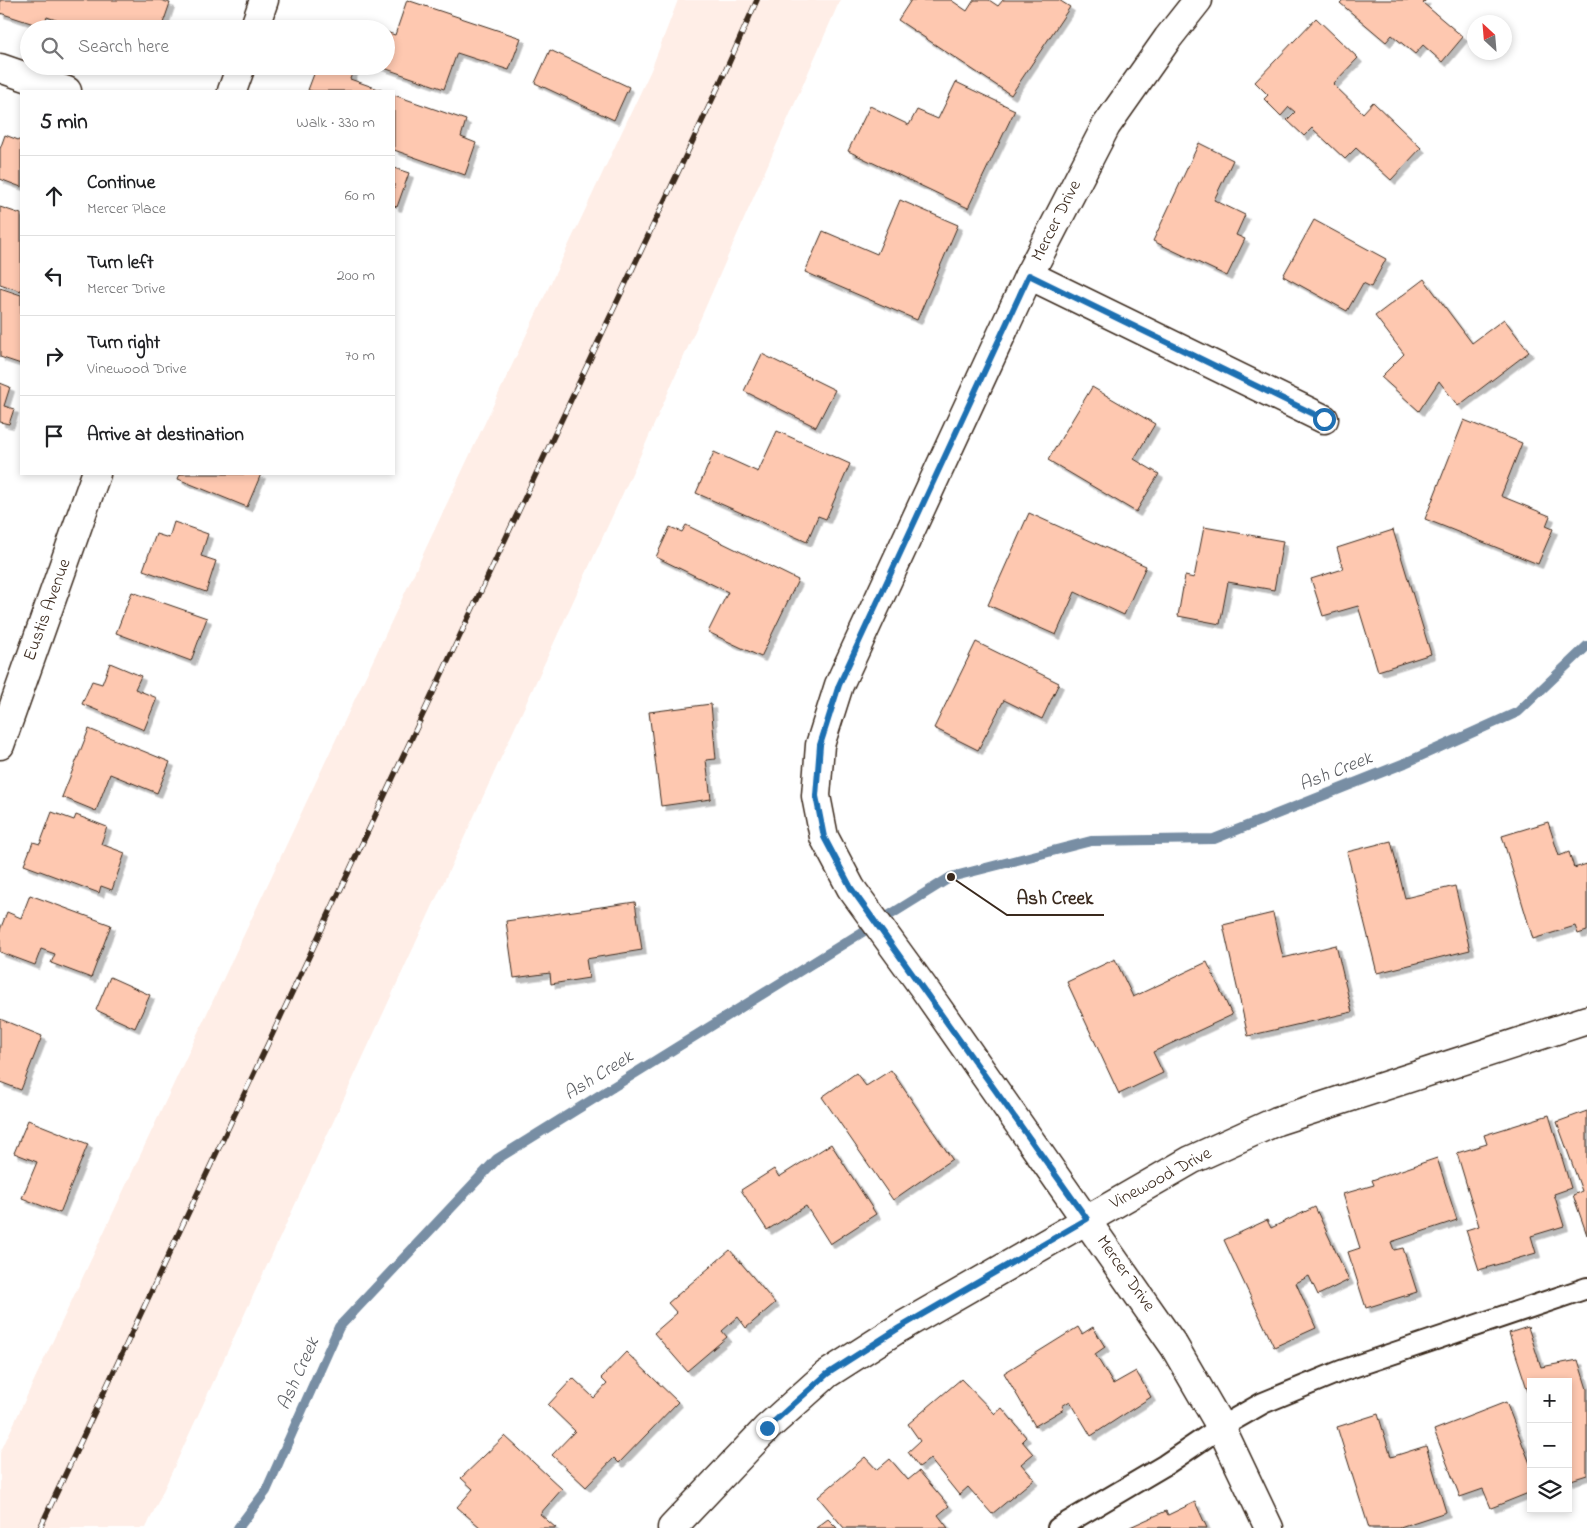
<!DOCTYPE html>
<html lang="en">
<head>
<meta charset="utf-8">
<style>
  body { margin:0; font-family:"Indie Flower",sans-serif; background:#f2f2f2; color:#202124 }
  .controls { position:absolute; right:15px; bottom:15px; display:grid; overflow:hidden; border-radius:0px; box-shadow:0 2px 8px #0003 }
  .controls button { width:45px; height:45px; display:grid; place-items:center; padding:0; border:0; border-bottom:1px solid #e0e0e0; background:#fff; color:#202124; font:25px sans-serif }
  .compass { position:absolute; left:1467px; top:15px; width:45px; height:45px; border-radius:50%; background:#fff; box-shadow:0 2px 8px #0003; rotate:334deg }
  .stop { position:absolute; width:15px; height:15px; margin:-11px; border:4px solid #1f6fb2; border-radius:50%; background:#fff }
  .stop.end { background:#1f6fb2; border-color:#fff; box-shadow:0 1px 5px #0008 }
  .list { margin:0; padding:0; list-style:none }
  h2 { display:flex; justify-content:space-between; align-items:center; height:65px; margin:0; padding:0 20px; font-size:21px }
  h2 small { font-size:16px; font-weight:400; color:#757577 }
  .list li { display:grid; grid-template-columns:32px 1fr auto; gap:15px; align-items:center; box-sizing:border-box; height:80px; padding:0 20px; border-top:1px solid #e0e0e0 }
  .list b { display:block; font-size:19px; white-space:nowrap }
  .list p { margin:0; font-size:16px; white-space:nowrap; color:#757577 }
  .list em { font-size:16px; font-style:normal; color:#757577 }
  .icon { flex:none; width:28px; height:28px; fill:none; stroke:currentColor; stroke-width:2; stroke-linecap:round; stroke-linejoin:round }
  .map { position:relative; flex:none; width:1587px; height:1528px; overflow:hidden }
  .search { position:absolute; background:#fff; box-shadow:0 2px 8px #0003; left:20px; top:20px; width:375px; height:55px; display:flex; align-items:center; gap:12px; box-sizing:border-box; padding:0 18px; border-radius:28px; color:#757577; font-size:19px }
  .panel { position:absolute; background:#fff; box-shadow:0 2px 8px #0003; left:20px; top:90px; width:375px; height:385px; border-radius:0px }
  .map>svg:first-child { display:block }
</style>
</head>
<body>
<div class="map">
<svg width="1587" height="1528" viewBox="0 0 1587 1528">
  <defs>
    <filter id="shadow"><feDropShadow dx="4.5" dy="4.5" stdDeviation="0" flood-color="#0004"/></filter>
  </defs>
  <rect width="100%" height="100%" fill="#fff"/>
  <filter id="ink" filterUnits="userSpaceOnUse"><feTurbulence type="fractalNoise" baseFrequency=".02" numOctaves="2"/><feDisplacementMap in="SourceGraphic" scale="10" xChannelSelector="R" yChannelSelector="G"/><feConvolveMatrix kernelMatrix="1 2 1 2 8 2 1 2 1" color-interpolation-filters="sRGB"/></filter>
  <g filter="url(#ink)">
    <path fill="#ffeee7" d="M678 0H840L646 443 146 1528H0V1453L651 70Z"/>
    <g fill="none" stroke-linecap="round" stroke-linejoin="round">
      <path stroke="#788ea4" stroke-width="10" d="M238 1528 266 1491 339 1327 497 1159 951 877 1091 841 1214 839 1405 763 1518 712 1587 646"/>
    </g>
    <g fill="#fec8b0" stroke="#3b2a1e" filter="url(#shadow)">
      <path d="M0 0H160L170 3 161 29H82L47 17 43 27 0 13Z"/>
      <path d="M407 0 521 38 509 70 457 53 444 89 378 66H386V32L395 35Z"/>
      <path d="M911 0H951L967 11 974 0H989L998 6 1003 0H1059L1070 7 1011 95 898 20Z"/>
      <path d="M1343 0H1426L1423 3 1463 37 1442 62 1423 45 1415 54 1392 35 1386 42 1340 3Z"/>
      <path d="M1316 18 1358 58 1333 84 1363 113 1373 102 1421 148 1391 180 1356 148 1345 159 1312 128 1304 136 1287 120 1295 112 1289 107 1281 116 1264 99 1268 95 1255 82Z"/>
      <path d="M550 50 629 87 614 120 535 83Z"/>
      <path d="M317 66H355L350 79 384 91H313L308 90Z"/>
      <path d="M956 82 1015 110 968 208 848 151 870 106 909 125 917 110 938 119Z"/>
      <path d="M394 95 466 120 461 137 476 143 465 175 394 150Z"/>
      <path d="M5 135 21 141V187L0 179V149Z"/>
      <path d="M1199 143 1233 160 1214 200 1245 215 1236 235 1245 239 1227 276 1153 241Z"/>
      <path d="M394 168 409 173 397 207 394 206Z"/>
      <path d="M900 200 958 225 917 320 805 272 823 231 877 254Z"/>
      <path d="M0 207 21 214V291L0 284Z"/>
      <path d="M1314 220 1386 259 1371 287 1363 283 1347 311 1283 276Z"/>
      <path d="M1424 279 1472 343 1504 319 1529 352 1458 406 1439 381 1419 411 1381 377 1404 354 1375 316Z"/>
      <path d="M0 288 21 295V364L0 357Z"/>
      <path d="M762 354 835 390 816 427 744 391Z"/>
      <path d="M0 383 10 387 4 406 14 409 9 424 0 422Z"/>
      <path d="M1092 387 1155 424 1134 459 1159 474 1136 512 1048 460Z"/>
      <path d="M1464 420 1522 443 1501 496 1550 516 1546 526 1553 529 1538 564 1425 519Z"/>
      <path d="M777 431 850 464 826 519 818 516 807 542 696 493 714 452 758 472Z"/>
      <path d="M180 474H261L247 507 178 479Z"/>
      <path d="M1029 513 1146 566 1124 615 1075 592 1056 635 988 605Z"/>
      <path d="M174 522 208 534 201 556 216 561 206 592 143 570 156 534 169 538Z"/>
      <path d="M686 525 798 580 761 657 708 632 728 592 656 557 670 527 682 532Z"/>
      <path d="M1204 527 1283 541 1274 590 1228 582 1220 624 1178 616 1185 576 1194 578Z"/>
      <path d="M1393 530 1431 654 1378 671 1358 606 1323 616 1311 579 1343 569 1337 548Z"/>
      <path d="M132 592 207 618 191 661 116 633Z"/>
      <path d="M976 642 1059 683 1042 719 1004 700 978 750 934 728Z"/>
      <path d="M110 663 141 676 135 689 157 698 144 730 82 704 92 681 102 684Z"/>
      <path d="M711 704 716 759 706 760 711 799 661 806 649 712Z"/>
      <path d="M89 729 170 762 157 793 110 774 96 811 62 797Z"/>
      <path d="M52 812 74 820 76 815 107 827 101 844 125 853 112 890 101 886 99 893 24 865 33 842 40 844Z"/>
      <path d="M1548 822 1559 856 1569 852 1574 868 1587 864V931L1578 934 1575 926 1533 939 1502 836Z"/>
      <path d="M1391 841 1405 898 1455 886 1470 950 1377 973 1347 852Z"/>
      <path d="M30 895 111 925 91 978 51 963 55 954 41 949 35 965 0 952V930L7 912 21 918Z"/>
      <path d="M635 902 642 950 586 959 589 978 551 984 550 973 514 978 506 921Z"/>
      <path d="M1273 913 1283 958 1336 945 1352 1012 1248 1036 1223 925Z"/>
      <path d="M1115 959 1133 997 1207 962 1232 1015 1153 1052 1163 1073 1119 1094 1067 982Z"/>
      <path d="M110 977 150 995 135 1028 96 1010Z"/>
      <path d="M0 1019 42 1036 21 1090 0 1082Z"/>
      <path d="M891 1070 952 1159 893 1200 822 1097 856 1073 866 1086Z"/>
      <path d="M1587 1111V1235L1573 1195 1582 1191 1557 1122Z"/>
      <path d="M1549 1115 1571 1188 1554 1194 1564 1226 1531 1236 1536 1253 1479 1270 1466 1230 1479 1226 1457 1153 1487 1144 1484 1135Z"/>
      <path d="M28 1120 88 1144 60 1213 22 1198 37 1162 14 1153Z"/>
      <path d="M831 1144 876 1214 830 1244 806 1206 767 1230 741 1190 774 1169 779 1177Z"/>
      <path d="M1437 1158 1457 1220 1391 1242 1394 1250 1403 1248 1417 1292 1366 1308 1348 1252 1360 1248 1343 1194 1374 1185 1372 1180Z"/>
      <path d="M1315 1207 1349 1280 1318 1295 1309 1276 1296 1283 1316 1328 1274 1347 1224 1240 1267 1220 1271 1228Z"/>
      <path d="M730 1250 775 1303 746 1328 738 1317 722 1331 727 1337 687 1371 654 1333 677 1313 668 1303Z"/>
      <path d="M1078 1327 1082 1334 1093 1327 1105 1347 1095 1354 1113 1384 1136 1371 1151 1397 1091 1436 1070 1401 1062 1406 1064 1409 1035 1426 1004 1373Z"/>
      <path d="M1528 1327 1541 1367 1578 1360 1587 1389V1475L1568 1481V1382H1531V1401L1509 1333Z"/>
      <path d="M626 1352 678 1402 619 1463 614 1458 586 1487 552 1455 575 1431 548 1405 573 1378 594 1398 607 1384 601 1378Z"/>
      <path d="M961 1379 995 1414 1002 1408 1026 1437 1022 1441 1033 1454 1021 1464 1034 1479 992 1514 968 1487 959 1495 930 1459 919 1467 908 1452 920 1441 908 1424Z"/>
      <path d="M1506 1402 1531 1466V1492L1491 1508 1483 1489 1460 1497 1434 1430Z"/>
      <path d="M1378 1414 1391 1457 1426 1446 1446 1512 1400 1527V1528H1369L1337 1427Z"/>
      <path d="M505 1436 562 1489 540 1514 556 1528H481L457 1507 473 1489 461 1478Z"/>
      <path d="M865 1457 877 1470 890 1459 908 1480 919 1471 949 1506 938 1515 948 1528H844L818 1497Z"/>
      <path d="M1195 1502 1207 1528 1130 1527 1166 1511 1168 1515Z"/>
      <path d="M828 1519 837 1528H816Z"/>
    </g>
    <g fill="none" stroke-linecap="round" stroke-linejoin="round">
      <defs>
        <path id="service" d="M1058 1528 1165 1465 1221 1427 1263 1403 1341 1371 1587 1288"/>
        <g id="minor">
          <path d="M1198 0 1168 38 1106 126 1029 275 839 685 820 745 816 796 824 837 851 888 923 987 1174 1346 1221 1427 1269 1528"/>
          <path d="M254 29 264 0"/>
          <path d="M0 68 67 91"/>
          <path d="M232 91 241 66"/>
          <path d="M1029 275 1324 419"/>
          <path d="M0 745 96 474"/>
          <path d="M672 1528 767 1428 827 1374 899 1328 1191 1160 1277 1121 1587 1020"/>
        </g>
      </defs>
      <use href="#service" stroke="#3b2a1e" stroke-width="24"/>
      <use href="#minor" stroke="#3b2a1e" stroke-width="31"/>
      <use href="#service" stroke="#fff" stroke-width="20"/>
      <use href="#minor" stroke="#fff" stroke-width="28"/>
      <defs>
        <path id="rail" d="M40 1528 720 83 757 0"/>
      </defs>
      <use href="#rail" stroke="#3b2a1e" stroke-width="5.5"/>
      <use href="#rail" stroke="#fff" stroke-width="4" stroke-dasharray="11" stroke-linecap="butt"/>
    </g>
  </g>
  <g fill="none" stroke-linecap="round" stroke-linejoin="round" filter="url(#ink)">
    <path stroke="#1f6fb2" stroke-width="6" d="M767 1428 827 1374 899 1328 1087 1219 851 888 824 837 816 796 820 745 839 685 1029 275 1324 419"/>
  </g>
  <g text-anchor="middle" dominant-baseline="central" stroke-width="4.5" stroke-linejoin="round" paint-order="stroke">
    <g font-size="18" fill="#3b2a1e" stroke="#fff">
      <text transform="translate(1057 221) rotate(-63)">Mercer Drive</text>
      <text transform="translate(48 610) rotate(-70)">Eustis Avenue</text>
      <text transform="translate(1161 1179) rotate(-28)">Vinewood Drive</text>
      <text transform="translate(1125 1274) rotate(55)">Mercer Drive</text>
    </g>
    <g font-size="19" font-style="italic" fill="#5a5c61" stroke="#fff">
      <text transform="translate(1336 772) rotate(-22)">Ash Creek</text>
      <text transform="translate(599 1076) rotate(-32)">Ash Creek</text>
      <text transform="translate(299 1374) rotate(-66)">Ash Creek</text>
    </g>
  </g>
  <path fill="none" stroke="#3b2a1e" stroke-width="2" d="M951 877L1007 915H1104"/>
  <circle fill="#3b2a1e" stroke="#fff" stroke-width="2" cx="951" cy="877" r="5"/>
  <g font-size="19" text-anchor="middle" font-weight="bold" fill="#3b2a1e" stroke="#fff" stroke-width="4.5" stroke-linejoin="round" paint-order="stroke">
    <text x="1055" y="904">Ash Creek</text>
  </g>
</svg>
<div class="controls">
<button>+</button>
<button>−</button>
<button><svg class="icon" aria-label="layers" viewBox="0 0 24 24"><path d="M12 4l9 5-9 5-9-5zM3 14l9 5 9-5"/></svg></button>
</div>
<svg class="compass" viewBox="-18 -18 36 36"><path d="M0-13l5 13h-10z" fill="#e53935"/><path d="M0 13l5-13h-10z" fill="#757577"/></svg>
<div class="stop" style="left:1324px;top:419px"></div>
<div class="stop end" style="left:767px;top:1428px"></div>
<div class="search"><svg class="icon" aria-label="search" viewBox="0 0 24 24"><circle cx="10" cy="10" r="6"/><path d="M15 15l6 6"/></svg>Search here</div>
<section class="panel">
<h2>5 min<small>Walk · 330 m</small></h2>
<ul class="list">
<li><svg class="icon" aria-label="ahead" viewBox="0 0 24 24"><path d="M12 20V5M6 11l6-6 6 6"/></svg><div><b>Continue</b><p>Mercer Place</p></div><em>60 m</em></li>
<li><svg class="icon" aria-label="left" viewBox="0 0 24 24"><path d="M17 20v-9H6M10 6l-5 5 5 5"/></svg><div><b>Turn left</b><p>Mercer Drive</p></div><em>200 m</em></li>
<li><svg class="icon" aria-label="right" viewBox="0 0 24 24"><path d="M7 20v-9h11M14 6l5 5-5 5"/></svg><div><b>Turn right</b><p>Vinewood Drive</p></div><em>70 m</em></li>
<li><svg class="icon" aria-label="arrive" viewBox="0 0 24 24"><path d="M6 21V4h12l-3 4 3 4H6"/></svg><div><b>Arrive at destination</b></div></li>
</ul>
</section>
</div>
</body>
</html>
